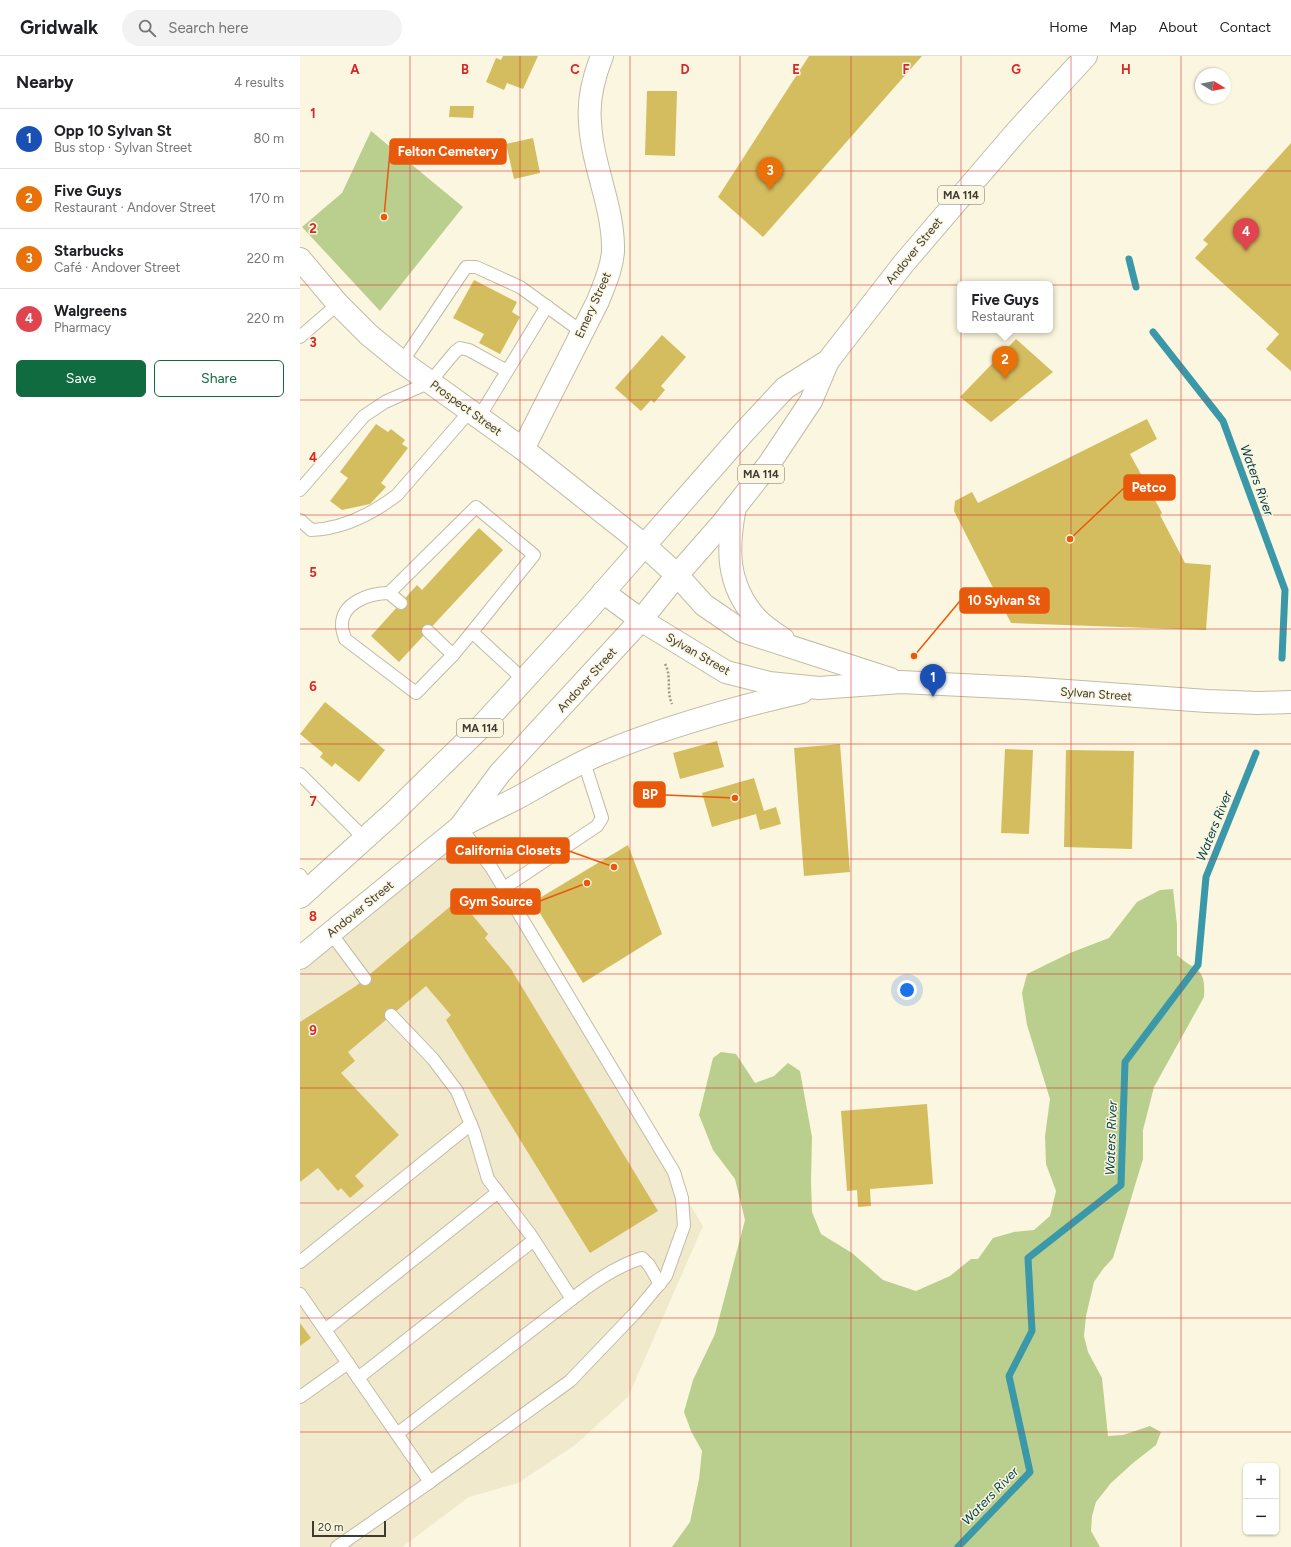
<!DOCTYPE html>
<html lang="en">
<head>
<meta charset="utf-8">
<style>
  body { margin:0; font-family:Figtree,sans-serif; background:#f2f2f2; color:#202124 }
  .controls { position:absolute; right:12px; bottom:12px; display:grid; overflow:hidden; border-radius:6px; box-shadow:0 1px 3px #0004 }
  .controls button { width:36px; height:36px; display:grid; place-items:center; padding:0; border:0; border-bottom:1px solid #e0e0e0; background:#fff; color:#202124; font:20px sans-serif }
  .compass { position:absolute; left:895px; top:12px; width:36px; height:36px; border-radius:50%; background:#fff; box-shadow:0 1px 3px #0004; rotate:100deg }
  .scale { position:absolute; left:12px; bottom:10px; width:74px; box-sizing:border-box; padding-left:4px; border:2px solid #3d3b32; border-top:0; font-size:11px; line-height:14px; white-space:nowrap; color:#3d3b32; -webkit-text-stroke:3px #fbf6df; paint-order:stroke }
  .you { position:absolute; left:607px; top:934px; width:14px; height:14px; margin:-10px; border:3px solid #fff; border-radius:50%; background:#1a73e8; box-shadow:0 0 0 6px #1a73e833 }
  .badge { display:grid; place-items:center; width:26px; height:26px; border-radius:50%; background:#106c40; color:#fff; font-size:13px; font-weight:700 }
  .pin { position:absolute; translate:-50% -33px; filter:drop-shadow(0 1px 2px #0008) }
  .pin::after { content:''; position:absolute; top:21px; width:14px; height:12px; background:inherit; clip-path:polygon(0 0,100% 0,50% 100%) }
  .popup { position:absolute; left:657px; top:225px; width:96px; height:52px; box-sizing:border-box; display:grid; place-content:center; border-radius:6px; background:#fff; filter:drop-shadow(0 1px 3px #0005); font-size:13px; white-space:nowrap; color:#757577 }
  .popup b { font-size:15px; color:#202124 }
  .popup::after { content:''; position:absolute; left:50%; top:100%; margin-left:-8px; border:8px solid transparent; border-top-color:#fff }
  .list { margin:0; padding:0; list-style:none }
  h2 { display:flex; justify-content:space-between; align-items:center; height:52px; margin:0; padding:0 16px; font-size:17px }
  h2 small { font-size:13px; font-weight:400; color:#757577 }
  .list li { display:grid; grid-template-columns:26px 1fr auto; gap:12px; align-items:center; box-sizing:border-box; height:60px; padding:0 16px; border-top:1px solid #e0e0e0 }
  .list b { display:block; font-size:15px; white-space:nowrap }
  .list p { margin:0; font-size:13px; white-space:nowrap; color:#757577 }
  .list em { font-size:13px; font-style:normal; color:#757577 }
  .actions { display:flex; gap:8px; padding:12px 16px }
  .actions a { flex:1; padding:9px 0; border:1px solid #106c40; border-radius:6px; text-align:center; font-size:14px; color:#106c40 }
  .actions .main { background:#106c40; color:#fff }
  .icon { flex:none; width:22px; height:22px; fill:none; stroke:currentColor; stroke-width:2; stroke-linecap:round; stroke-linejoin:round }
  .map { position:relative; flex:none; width:991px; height:1491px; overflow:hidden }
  header { display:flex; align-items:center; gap:24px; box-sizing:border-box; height:56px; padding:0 20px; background:#fff; border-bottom:1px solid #e0e0e0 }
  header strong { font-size:19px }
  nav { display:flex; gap:22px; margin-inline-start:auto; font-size:14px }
  .search { width:280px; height:36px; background:#f2f2f2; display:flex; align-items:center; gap:10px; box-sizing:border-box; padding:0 14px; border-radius:22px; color:#757577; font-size:15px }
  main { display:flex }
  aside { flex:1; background:#fff }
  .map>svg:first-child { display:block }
</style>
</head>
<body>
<header>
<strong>Gridwalk</strong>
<div class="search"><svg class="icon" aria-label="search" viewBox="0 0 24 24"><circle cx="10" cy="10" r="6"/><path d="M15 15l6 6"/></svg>Search here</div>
<nav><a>Home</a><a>Map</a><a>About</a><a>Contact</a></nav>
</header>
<main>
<aside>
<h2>Nearby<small>4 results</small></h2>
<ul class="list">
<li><span class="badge" style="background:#1a4fb4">1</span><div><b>Opp 10 Sylvan St</b><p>Bus stop · Sylvan Street</p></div><em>80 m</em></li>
<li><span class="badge" style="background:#e8710a">2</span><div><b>Five Guys</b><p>Restaurant · Andover Street</p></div><em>170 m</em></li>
<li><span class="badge" style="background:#e8710a">3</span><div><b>Starbucks</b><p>Café · Andover Street</p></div><em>220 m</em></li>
<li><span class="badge" style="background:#e0444e">4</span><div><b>Walgreens</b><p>Pharmacy</p></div><em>220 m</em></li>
</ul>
<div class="actions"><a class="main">Save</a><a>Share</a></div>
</aside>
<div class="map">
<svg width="991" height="1491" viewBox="0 0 991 1491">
  <rect width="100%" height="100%" fill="#fbf6df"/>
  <path fill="#f0e9cb" d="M160 771 403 1170 328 1341 275 1389 218 1427 169 1441 105 1489 103 1491H0V910Z"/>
  <g fill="#bacf8e">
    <path d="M71 75 163 151 80 255 2 171 42 137Z"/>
    <path d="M873 833 877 869V899C896 917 906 909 904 941L854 1031 843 1074V1103L813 1202 803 1213 794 1226 786 1260 784 1280 788 1296 802 1322 808 1380 823 1379 850 1370 861 1376 856 1389 833 1407 811 1427 796 1446 792 1460 791 1475 800 1491H372L390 1466 399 1423 402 1395 391 1375 384 1356 393 1324 415 1278 445 1164 435 1123 413 1094 399 1059 413 1002 421 996 436 998 455 1027 474 1020 488 1007 500 1015 512 1081 511 1125 512 1156 521 1178 552 1197 583 1224 616 1235 650 1220 671 1203H678L693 1182 714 1176 734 1174 750 1160 756 1135 746 1108 745 1080 750 1043 727 969 722 937 727 918 770 897 809 882 837 846 860 834Z"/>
  </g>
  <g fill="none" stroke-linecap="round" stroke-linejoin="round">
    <g stroke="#3a98a8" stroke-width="7">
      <path d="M829 203 836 231"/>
      <path d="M853 276 923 365 985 534 982 602"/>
      <path d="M658 1491 730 1416 709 1320 732 1275 728 1202 821 1129 825 1006 898 909 906 821 956 697"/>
    </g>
  </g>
  <g fill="#d4bd5f">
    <path d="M203 0H238L223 33 207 27 204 34 186 26 196 2 201 4Z"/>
    <path d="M509 0H622L463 181 418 141Z"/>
    <path d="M347 35H377L375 100 345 99Z"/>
    <path d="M150 50H174L173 62 149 61Z"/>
    <path d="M233 82 240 117 214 123 206 88Z"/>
    <path d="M991 87V315L966 293 979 278 895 202 908 188 903 184Z"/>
    <path d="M174 224 217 246 212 256 220 261 200 298 179 287 184 278 153 262Z"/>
    <path d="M362 279 386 301 361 330 365 334 354 347 351 344 341 355 315 332Z"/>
    <path d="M716 283 753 316 691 366 660 341Z"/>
    <path d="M847 363 857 383 830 398 862 457 860 459 885 507 911 509 906 574 711 567 654 455 655 445 672 436 678 447Z"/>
    <path d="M76 368 88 376 91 373 105 384 102 388 108 392 81 427 86 431 70 448 42 454 30 445 48 422 40 416Z"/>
    <path d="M179 472 203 494 99 606 71 580 117 529 122 534Z"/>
    <path d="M25 646 85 694 59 726 35 707 32 711 20 701 23 697 0 678Z"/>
    <path d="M417 685 424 711 380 723 373 697Z"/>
    <path d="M540 688 550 816 504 820 494 692Z"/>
    <path d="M705 693 733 694 729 778 701 777Z"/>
    <path d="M766 694 834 695 832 793 764 791Z"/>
    <path d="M454 722 464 755 476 751 481 768 460 774 456 758 412 771 402 737Z"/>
    <path d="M328 789 362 878 283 927 233 846Z"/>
    <path d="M159 843 188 878 185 882 211 913 358 1155 290 1197 146 964 151 959 126 930 48 996 55 1005 41 1017 99 1079 55 1120 64 1130 50 1142 41 1132 38 1135 18 1112 0 1126V966L56 930Z"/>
    <path d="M627 1048 633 1128 570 1133 571 1150 558 1151 557 1134 547 1135 541 1055Z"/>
    <path d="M0 1267 11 1282 0 1290Z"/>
  </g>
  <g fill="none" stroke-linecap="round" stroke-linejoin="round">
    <defs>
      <g id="lane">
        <path d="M0 281 38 248"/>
        <path d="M102 306 166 211H176L220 231 282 276"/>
        <path d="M179 361 247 250"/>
        <path d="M0 434 64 360 85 346 130 326 155 296 160 292 169 294 207 315"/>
        <path d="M0 464 11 474C42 473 72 458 97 439L170 355"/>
        <path d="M89 537 176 451 234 499 172 576 224 624"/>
        <path d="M101 547 89 537C71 537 41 546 42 570 42 574 44 579 45 583L116 637 153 599 172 576"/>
        <path d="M128 575 153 599"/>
        <path d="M0 718 64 782"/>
        <path d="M0 819 9 832"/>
        <path d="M204 832 297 770 302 762 284 706"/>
        <path d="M30 876 65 923"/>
        <path d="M91 959 133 1003 157 1035 174 1076 188 1123 230 1178 272 1243C293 1226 317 1210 342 1202L349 1209 360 1228"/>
        <path d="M0 1206 171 1068"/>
        <path d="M0 1238 130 1426 270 1325 336 1256 366 1220 384 1170 382 1142 374 1116 191 811 160 771"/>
        <path d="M25 1274 198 1136"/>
        <path d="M58 1322 234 1184"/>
        <path d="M0 1341 48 1307"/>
        <path d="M97 1378 272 1243"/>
        <path d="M37 1491 130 1426"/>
      </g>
      <path id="street" d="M223 393 298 245C304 229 312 213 313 195 314 151 292 110 290 66 288 44 294 20 302 0"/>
      <g id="secondary">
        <path d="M0 203 38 248 69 279 102 306 223 393 344 489"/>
        <path d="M435 451C427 492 426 528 456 562 463 570 474 577 483 583"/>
        <path d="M377 519 404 549 442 575 590 623"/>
        <path d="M341 564 426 616 469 627 519 632 601 626 725 632 907 645 958 647 991 646"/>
        <path d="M160 771C179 760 200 751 219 741 246 726 272 710 300 698 365 671 433 652 502 636"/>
      </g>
      <g id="highway">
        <path d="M344 489 377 519"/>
        <path d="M303 536 341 564"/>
        <path d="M0 841 93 757 178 674 286 556 444 376 485 332 528 305"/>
        <path d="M0 902 160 771 200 717 341 564 377 519 421 469 469 408 511 345 528 305 604 207 717 75 786 0"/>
      </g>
    </defs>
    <use href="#lane" stroke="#c1bca6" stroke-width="14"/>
    <use href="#street" stroke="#c1bca6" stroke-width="24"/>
    <use href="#secondary" stroke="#c1bca6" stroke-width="24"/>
    <use href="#highway" stroke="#c1bca6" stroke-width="24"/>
    <path stroke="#9b9888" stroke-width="2.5" stroke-dasharray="2 2" stroke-linecap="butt" d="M365 608C372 620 366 635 372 648"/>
    <use href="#lane" stroke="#fff" stroke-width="12"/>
    <use href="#street" stroke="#fff" stroke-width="22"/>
    <use href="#secondary" stroke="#fff" stroke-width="22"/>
    <use href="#highway" stroke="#fff" stroke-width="22"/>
  </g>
  <path fill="none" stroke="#d62828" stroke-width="1" stroke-opacity="0.55" d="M110 0V1491M220 0V1491M330 0V1491M440 0V1491M551 0V1491M661 0V1491M771 0V1491M881 0V1491M0 115H991M0 229H991M0 344H991M0 459H991M0 573H991M0 688H991M0 803H991M0 918H991M0 1032H991M0 1147H991M0 1262H991M0 1376H991"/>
  <g text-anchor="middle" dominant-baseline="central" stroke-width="3" stroke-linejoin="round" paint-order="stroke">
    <g fill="#fbf6df" stroke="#767366" stroke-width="1">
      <rect x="638" y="130" width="46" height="18" rx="3"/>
      <rect x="438" y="409" width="46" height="18" rx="3"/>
      <rect x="157" y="663" width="46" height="18" rx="3"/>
    </g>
    <g font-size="11" font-weight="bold" fill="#3d3b32">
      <text x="661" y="139">MA 114</text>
      <text x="461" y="418">MA 114</text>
      <text x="180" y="672">MA 114</text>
    </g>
    <g font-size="12" fill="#3d3b32" stroke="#fbf6df">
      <text transform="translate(614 195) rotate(-51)">Andover Street</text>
      <text transform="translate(293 249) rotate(-66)">Emery Street</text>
      <text transform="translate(166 352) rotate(36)">Prospect Street</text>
      <text transform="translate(398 598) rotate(30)">Sylvan Street</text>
      <text transform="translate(287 624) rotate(-48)">Andover Street</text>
      <text transform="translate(796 638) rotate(4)">Sylvan Street</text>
      <text transform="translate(60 853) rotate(-39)">Andover Street</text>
    </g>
    <g font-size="13" font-style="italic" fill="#07434e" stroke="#fbf6df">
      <text transform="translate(957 424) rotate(70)">Waters River</text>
      <text transform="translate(914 770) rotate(-68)">Waters River</text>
      <text transform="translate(811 1082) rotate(-88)">Waters River</text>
      <text transform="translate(690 1440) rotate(-46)">Waters River</text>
    </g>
  </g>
  <g font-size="13" text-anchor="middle" font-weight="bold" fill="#d62828" stroke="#fbf6df" stroke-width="3" stroke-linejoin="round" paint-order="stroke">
    <text x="55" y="18">A</text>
    <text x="165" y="18">B</text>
    <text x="275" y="18">C</text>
    <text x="385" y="18">D</text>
    <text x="496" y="18">E</text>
    <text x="606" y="18">F</text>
    <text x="716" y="18">G</text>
    <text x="826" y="18">H</text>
    <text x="13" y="62">1</text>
    <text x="13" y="177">2</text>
    <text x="13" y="291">3</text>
    <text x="13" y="406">4</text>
    <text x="13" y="521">5</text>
    <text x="13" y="635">6</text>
    <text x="13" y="750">7</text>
    <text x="13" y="865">8</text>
    <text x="13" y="979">9</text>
  </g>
  <path fill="none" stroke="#e8590c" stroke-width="1.5" d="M84 161L90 95M770 483L824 432M614 600L660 545M435 742L365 739M314 811L269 795M287 827L240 845"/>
  <g fill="#e8590c" stroke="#fbf6df" stroke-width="1.5">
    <circle cx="84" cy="161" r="4"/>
    <circle cx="770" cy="483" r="4"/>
    <circle cx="614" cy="600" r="4"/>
    <circle cx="435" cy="742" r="4"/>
    <circle cx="314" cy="811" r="4"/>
    <circle cx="287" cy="827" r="4"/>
  </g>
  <g fill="#e8590c" stroke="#e8590c" stroke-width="1.5">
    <rect x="90" y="83" width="116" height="25" rx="4"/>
    <rect x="824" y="419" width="51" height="25" rx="4"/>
    <rect x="660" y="532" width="89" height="25" rx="4"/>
    <rect x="334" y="726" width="31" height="25" rx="4"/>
    <rect x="147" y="782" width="122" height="25" rx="4"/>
    <rect x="151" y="833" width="89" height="25" rx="4"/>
  </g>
  <g font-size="13" text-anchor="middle" font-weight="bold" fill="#fff">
    <text x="148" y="100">Felton Cemetery</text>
    <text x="849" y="436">Petco</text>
    <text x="704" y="549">10 Sylvan St</text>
    <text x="350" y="743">BP</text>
    <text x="208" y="799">California Closets</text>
    <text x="196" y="850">Gym Source</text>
  </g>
</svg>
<div class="controls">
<button>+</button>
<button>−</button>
</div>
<svg class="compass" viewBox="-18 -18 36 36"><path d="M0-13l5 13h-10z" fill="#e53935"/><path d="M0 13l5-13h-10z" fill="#757577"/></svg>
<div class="scale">20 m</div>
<div class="you"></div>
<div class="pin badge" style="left:633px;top:641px;background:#1a4fb4">1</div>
<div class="pin badge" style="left:705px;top:323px;background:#e8710a">2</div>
<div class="popup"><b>Five Guys</b>Restaurant</div>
<div class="pin badge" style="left:470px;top:134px;background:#e8710a">3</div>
<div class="pin badge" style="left:946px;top:195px;background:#e0444e">4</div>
</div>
</main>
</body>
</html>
